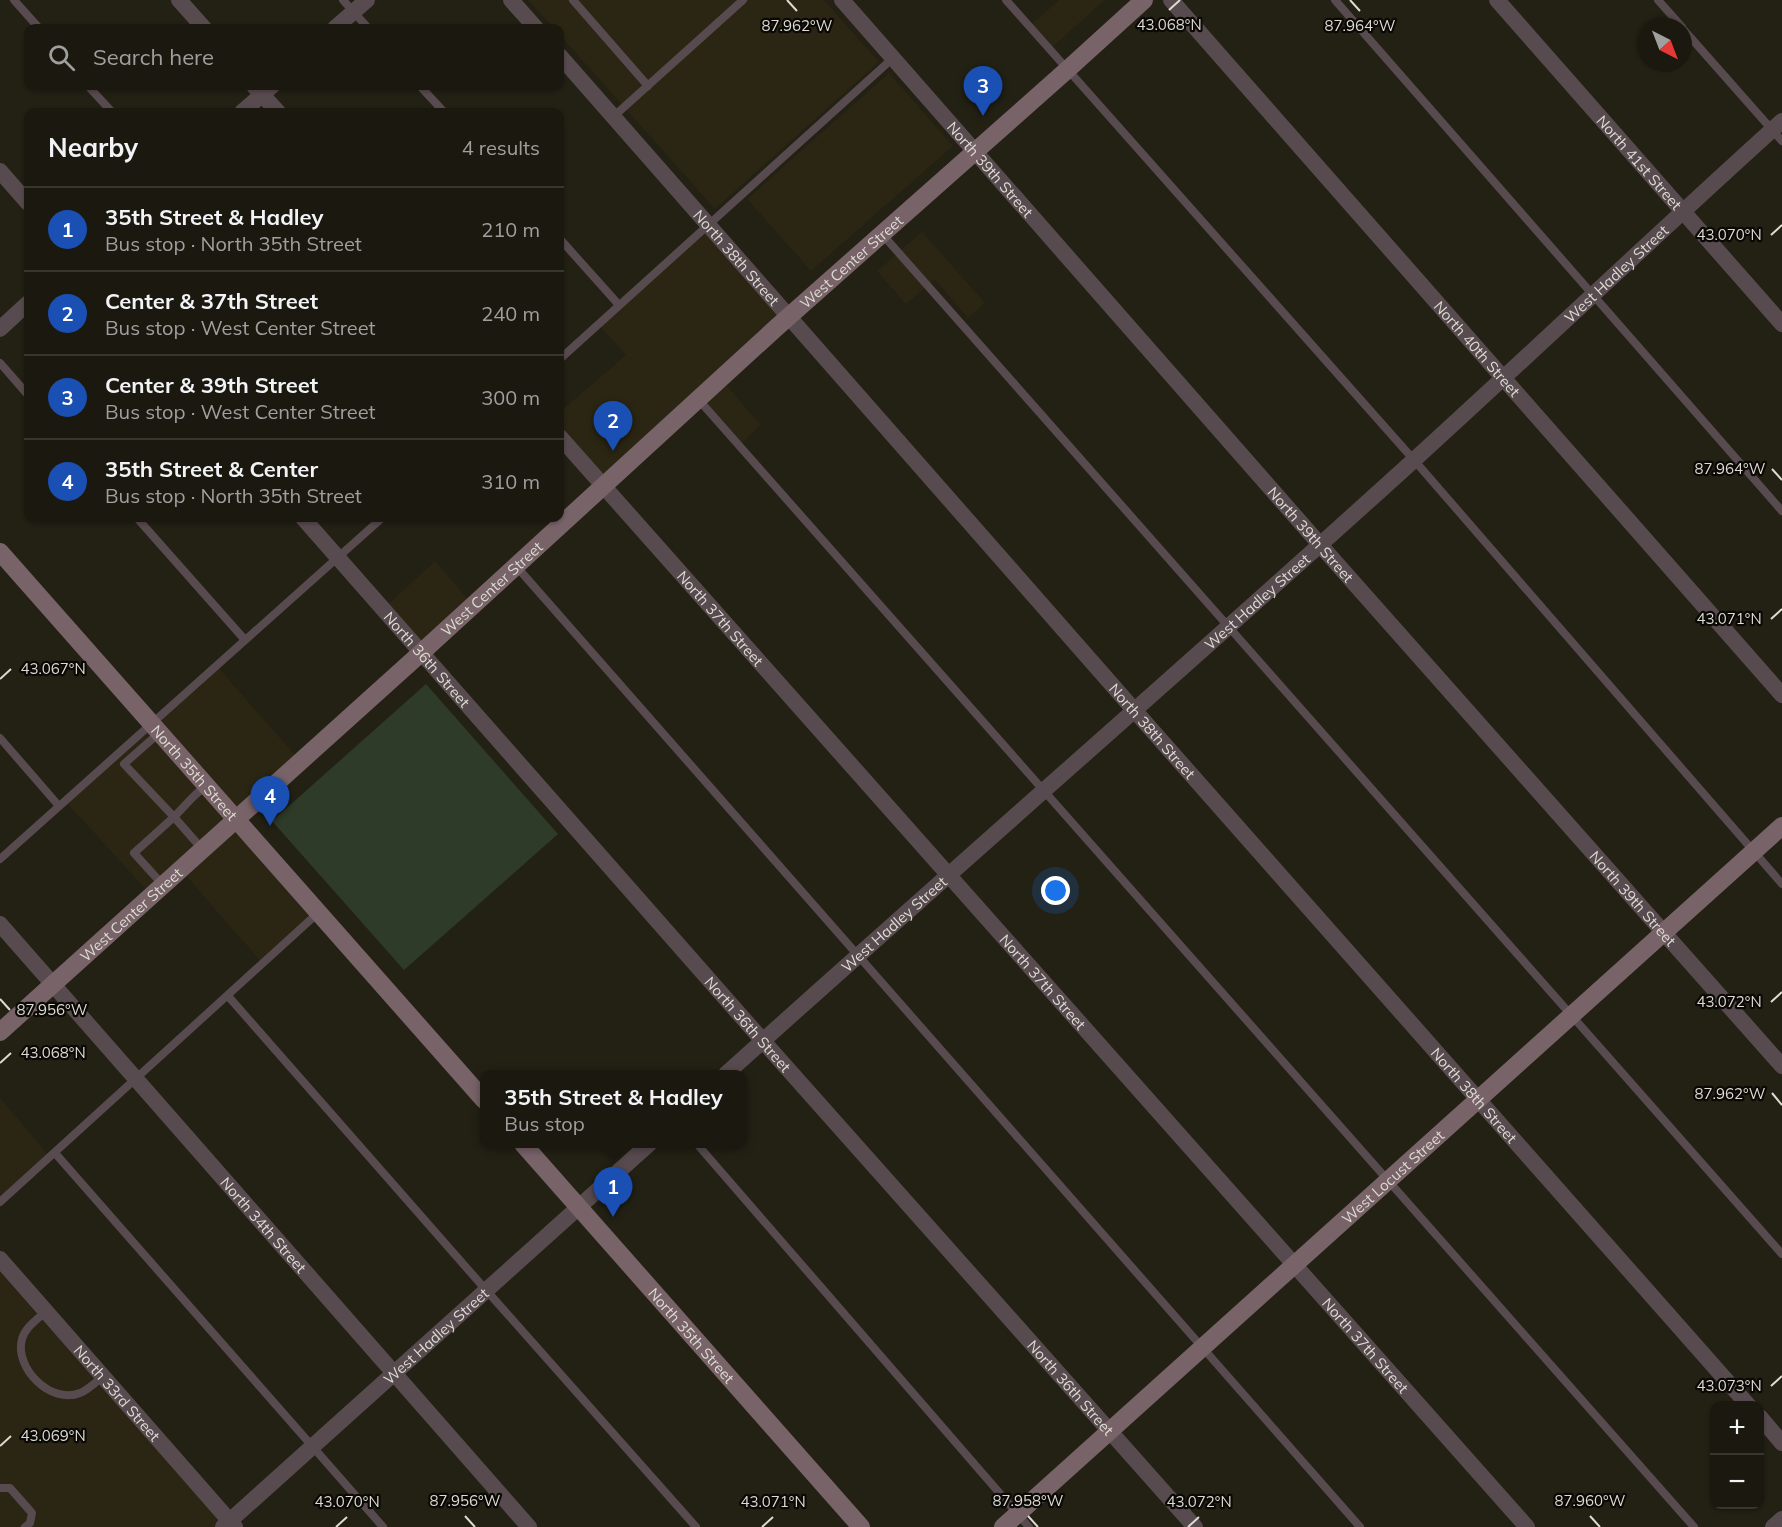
<!DOCTYPE html>
<html lang="en">
<head>
<meta charset="utf-8">
<style>
  body { margin:0; font-family:Mulish,sans-serif; background:#232118; color:#f1f3f6 }
  .controls { position:absolute; right:18px; bottom:18px; display:grid; overflow:hidden; border-radius:12px; box-shadow:0 2px 4px #0004 }
  .controls button { width:54px; height:54px; display:grid; place-items:center; padding:0; border:0; border-bottom:2px solid #38372f; background:#1a180f; color:#f1f3f6; font:30px sans-serif }
  .compass { position:absolute; left:1638px; top:18px; width:54px; height:54px; border-radius:50%; background:#1a180f; box-shadow:0 2px 4px #0004; rotate:138deg }
  .you { position:absolute; left:1056px; top:891px; width:21px; height:21px; margin:-15px; border:4px solid #fff; border-radius:50%; background:#1a73e8; box-shadow:0 0 0 9px #1a73e833 }
  .badge { display:grid; place-items:center; width:39px; height:39px; border-radius:50%; background:#7dbef9; color:#fff; font-size:20px; font-weight:700 }
  .pin { position:absolute; translate:-50% -50px; filter:drop-shadow(0 2px 3px #0008) }
  .pin::after { content:''; position:absolute; top:32px; width:21px; height:18px; background:inherit; clip-path:polygon(0 0,100% 0,50% 100%) }
  .popup { position:absolute; left:480px; top:1070px; width:267px; height:78px; box-sizing:border-box; display:grid; place-content:center; border-radius:12px; background:#1a180f; filter:drop-shadow(0 2px 4px #0005); font-size:20px; white-space:nowrap; color:#9fa09e }
  .popup b { font-size:22px; color:#f1f3f6 }
  .popup::after { content:''; position:absolute; left:50%; top:100%; margin-left:-12px; border:12px solid transparent; border-top-color:#1a180f }
  .list { margin:0; padding:0; list-style:none }
  h2 { display:flex; justify-content:space-between; align-items:center; height:78px; margin:0; padding:0 24px; font-size:26px }
  h2 small { font-size:20px; font-weight:400; color:#9fa09e }
  .list li { display:grid; grid-template-columns:39px 1fr auto; gap:18px; align-items:center; box-sizing:border-box; height:84px; padding:0 24px; border-top:2px solid #38372f }
  .list b { display:block; font-size:22px; white-space:nowrap }
  .list p { margin:0; font-size:20px; white-space:nowrap; color:#9fa09e }
  .list em { font-size:20px; font-style:normal; color:#9fa09e }
  .icon { flex:none; width:33px; height:33px; fill:none; stroke:currentColor; stroke-width:2; stroke-linecap:round; stroke-linejoin:round }
  .map { position:relative; flex:none; width:1782px; height:1527px; overflow:hidden }
  .search { position:absolute; background:#1a180f; box-shadow:0 2px 4px #0004; left:24px; top:24px; width:540px; height:66px; display:flex; align-items:center; gap:15px; box-sizing:border-box; padding:0 21px; border-radius:12px; color:#9fa09e; font-size:22px }
  .panel { position:absolute; background:#1a180f; box-shadow:0 2px 4px #0004; left:24px; top:108px; width:540px; height:414px; border-radius:12px }
  .map>svg:first-child { display:block }
</style>
</head>
<body>
<div class="map">
<svg width="1782" height="1527" viewBox="0 0 1782 1527">
  <rect width="100%" height="100%" fill="#232014"/>
  <g fill="#2b2613">
    <path d="M528 0H824L879 62 715 209 560 35V28H554Z"/>
    <path d="M1059 0H1105L1050 49 1030 26Z"/>
    <path d="M889 73 953 146 811 271 747 199Z"/>
    <path d="M708 226 789 316 721 379 761 425 739 445 698 399 603 486 560 437V412L626 355 598 324Z"/>
    <path d="M922 232 985 303 968 318 935 279 906 304 877 271Z"/>
    <path d="M435 561 473 605 422 652 383 609Z"/>
    <path d="M216 665 301 762 238 820 319 912 263 964 181 870 152 896 65 801Z"/>
    <path d="M0 1098 50 1157 0 1202Z"/>
    <path d="M0 1272 220 1521 214 1527H0Z"/>
  </g>
  <path fill="#2e3b28" d="M426 684 558 834 404 970 272 821Z"/>
  <g fill="none" stroke-linecap="round" stroke-linejoin="round">
    <g stroke="#584b4f" stroke-width="8">
      <path d="M14 0 39 28"/>
      <path d="M343 0 368 28"/>
      <path d="M573 0 648 86"/>
      <path d="M1006 0 1414 460 1782 884"/>
      <path d="M1335 0 1782 511"/>
      <path d="M1658 0 1682 27"/>
      <path d="M1683 29 1782 141"/>
      <path d="M88 86 112 112"/>
      <path d="M420 86 444 112"/>
      <path d="M613 117 743 0"/>
      <path d="M882 234 1782 1254"/>
      <path d="M560 239 619 305"/>
      <path d="M560 359 893 58"/>
      <path d="M0 363 28 395"/>
      <path d="M698 399 1694 1527"/>
      <path d="M137 518 245 640"/>
      <path d="M516 566 1360 1527"/>
      <path d="M159 733 124 764 174 817 192 798 206 785"/>
      <path d="M0 738 59 806"/>
      <path d="M0 859 382 518"/>
      <path d="M163 885 134 853 174 817 203 850"/>
      <path d="M228 996 486 1290 696 1527"/>
      <path d="M697 1144 1029 1527"/>
      <path d="M55 1153 383 1527"/>
      <path d="M0 1202 319 912"/>
      <path d="M46 1311C38 1319 25 1327 22 1339 14 1368 51 1405 80 1393 88 1390 96 1382 103 1376"/>
      <path d="M0 1488H10L32 1513 30 1523 25 1527"/>
    </g>
    <g stroke="#584b4f" stroke-width="16">
      <path d="M179 0 204 28"/>
      <path d="M511 0 536 28"/>
      <path id="s1" d="M842 0 1330 556 1782 1066"/>
      <path id="s2" d="M1171 0 1782 695"/>
      <path id="s3" d="M1497 0 1782 324"/>
      <path d="M335 28 367 0"/>
      <path id="s4" d="M560 56 1135 711 1749 1406"/>
      <path d="M254 86 278 112"/>
      <path d="M242 112 272 86"/>
      <path d="M0 171 28 203"/>
      <path d="M0 329 28 303"/>
      <path id="s5" d="M560 437 1527 1527"/>
      <path id="s6" d="M303 518 763 1041 1195 1527"/>
      <path id="s7" d="M0 924 529 1527"/>
      <path id="s8" d="M726 1074C954 868 1186 667 1414 460 1537 348 1658 233 1782 121"/>
      <path id="s9" d="M0 1259 235 1527"/>
      <path d="M1760 1417 1782 1443"/>
      <path id="s10" d="M223 1527 649 1144"/>
      <path d="M1773 1527 1782 1519"/>
    </g>
    <g stroke="#786369" stroke-width="18">
      <path id="s11" d="M0 552 484 1100"/>
      <path id="s12" d="M0 1032 422 652 777 327 1067 70 1144 0"/>
      <path id="s13" d="M523 1144 861 1527"/>
      <path id="s14" d="M1003 1527 1782 826"/>
    </g>
  </g>
  <path fill="none" stroke="#dddbd3" stroke-width="2" d="M787 0 797 11M1350 0 1360 11M1169 10 1180 0M1771 235 1782 225M1772 469 1782 480M1771 619 1782 609M0 679 11 669M0 999 10 1010M1771 1002 1782 992M0 1063 11 1053M1772 1093 1782 1105M1771 1386 1782 1376M0 1446 11 1436M465 1516 475 1527M1028 1516 1038 1527M1590 1516 1600 1527M336 1527 347 1517M762 1527 773 1517M1188 1527 1199 1517"/>
  <g text-anchor="middle" dominant-baseline="central" stroke-width="4.5" stroke-linejoin="round" paint-order="stroke">
    <g font-size="15" fill="#dddbd3" stroke="#0b0905">
      <text stroke="none"><textPath href="#s3" startOffset="216">North 41st Street</textPath></text>
      <text stroke="none"><textPath href="#s1" startOffset="225">North 39th Street</textPath></text>
      <text stroke="none"><textPath href="#s4" startOffset="268">North 38th Street</textPath></text>
      <text stroke="none"><textPath href="#s12" startOffset="1148">West Center Street</textPath></text>
      <text stroke="none"><textPath href="#s8" startOffset="1197">West Hadley Street</textPath></text>
      <text stroke="none"><textPath href="#s2" startOffset="464">North 40th Street</textPath></text>
      <text stroke="none"><textPath href="#s1" startOffset="711">North 39th Street</textPath></text>
      <text stroke="none"><textPath href="#s12" startOffset="662">West Center Street</textPath></text>
      <text stroke="none"><textPath href="#s8" startOffset="711">West Hadley Street</textPath></text>
      <text stroke="none"><textPath href="#s5" startOffset="242">North 37th Street</textPath></text>
      <text stroke="none"><textPath href="#s6" startOffset="188">North 36th Street</textPath></text>
      <text stroke="none"><textPath href="#s4" startOffset="898">North 38th Street</textPath></text>
      <text stroke="none"><textPath href="#s11" startOffset="294">North 35th Street</textPath></text>
      <text stroke="none"><textPath href="#s1" startOffset="1197">North 39th Street</textPath></text>
      <text stroke="none"><textPath href="#s12" startOffset="176">West Center Street</textPath></text>
      <text stroke="none"><textPath href="#s8" startOffset="225">West Hadley Street</textPath></text>
      <text stroke="none"><textPath href="#s5" startOffset="728">North 37th Street</textPath></text>
      <text stroke="none"><textPath href="#s6" startOffset="674">North 36th Street</textPath></text>
      <text stroke="none"><textPath href="#s4" startOffset="1384">North 38th Street</textPath></text>
      <text stroke="none"><textPath href="#s14" startOffset="524">West Locust Street</textPath></text>
      <text stroke="none"><textPath href="#s7" startOffset="400">North 34th Street</textPath></text>
      <text stroke="none"><textPath href="#s10" startOffset="286">West Hadley Street</textPath></text>
      <text stroke="none"><textPath href="#s13" startOffset="255">North 35th Street</textPath></text>
      <text stroke="none"><textPath href="#s5" startOffset="1214">North 37th Street</textPath></text>
      <text stroke="none"><textPath href="#s6" startOffset="1160">North 36th Street</textPath></text>
      <text stroke="none"><textPath href="#s9" startOffset="178">North 33rd Street</textPath></text>
    </g>
  </g>
  <g font-size="15" text-anchor="middle" fill="#dddbd3" stroke="#0b0905" stroke-width="4.5" stroke-linejoin="round" paint-order="stroke">
    <text x="1169" y="30">43.068°N</text>
    <text x="797" y="31">87.962°W</text>
    <text x="1360" y="31">87.964°W</text>
    <text x="1729" y="240">43.070°N</text>
    <text x="1730" y="474">87.964°W</text>
    <text x="1729" y="624">43.071°N</text>
    <text x="53" y="674">43.067°N</text>
    <text x="1729" y="1007">43.072°N</text>
    <text x="52" y="1015">87.956°W</text>
    <text x="53" y="1058">43.068°N</text>
    <text x="1730" y="1099">87.962°W</text>
    <text x="1729" y="1391">43.073°N</text>
    <text x="53" y="1441">43.069°N</text>
    <text x="465" y="1506">87.956°W</text>
    <text x="1028" y="1506">87.958°W</text>
    <text x="1590" y="1506">87.960°W</text>
    <text x="347" y="1507">43.070°N</text>
    <text x="773" y="1507">43.071°N</text>
    <text x="1199" y="1507">43.072°N</text>
  </g>
</svg>
<div class="controls">
<button>+</button>
<button>−</button>
</div>
<svg class="compass" viewBox="-18 -18 36 36"><path d="M0-13l5 13h-10z" fill="#e53935"/><path d="M0 13l5-13h-10z" fill="#9fa09e"/></svg>
<div class="you"></div>
<div class="pin badge" style="left:613px;top:1217px;background:#1a4fb4">1</div>
<div class="popup"><b>35th Street &amp; Hadley</b>Bus stop</div>
<div class="pin badge" style="left:613px;top:451px;background:#1a4fb4">2</div>
<div class="pin badge" style="left:983px;top:116px;background:#1a4fb4">3</div>
<div class="pin badge" style="left:270px;top:826px;background:#1a4fb4">4</div>
<div class="search"><svg class="icon" aria-label="search" viewBox="0 0 24 24"><circle cx="10" cy="10" r="6"/><path d="M15 15l6 6"/></svg>Search here</div>
<section class="panel">
<h2>Nearby<small>4 results</small></h2>
<ul class="list">
<li><span class="badge" style="background:#1a4fb4">1</span><div><b>35th Street &amp; Hadley</b><p>Bus stop · North 35th Street</p></div><em>210 m</em></li>
<li><span class="badge" style="background:#1a4fb4">2</span><div><b>Center &amp; 37th Street</b><p>Bus stop · West Center Street</p></div><em>240 m</em></li>
<li><span class="badge" style="background:#1a4fb4">3</span><div><b>Center &amp; 39th Street</b><p>Bus stop · West Center Street</p></div><em>300 m</em></li>
<li><span class="badge" style="background:#1a4fb4">4</span><div><b>35th Street &amp; Center</b><p>Bus stop · North 35th Street</p></div><em>310 m</em></li>
</ul>
</section>
</div>
</body>
</html>
